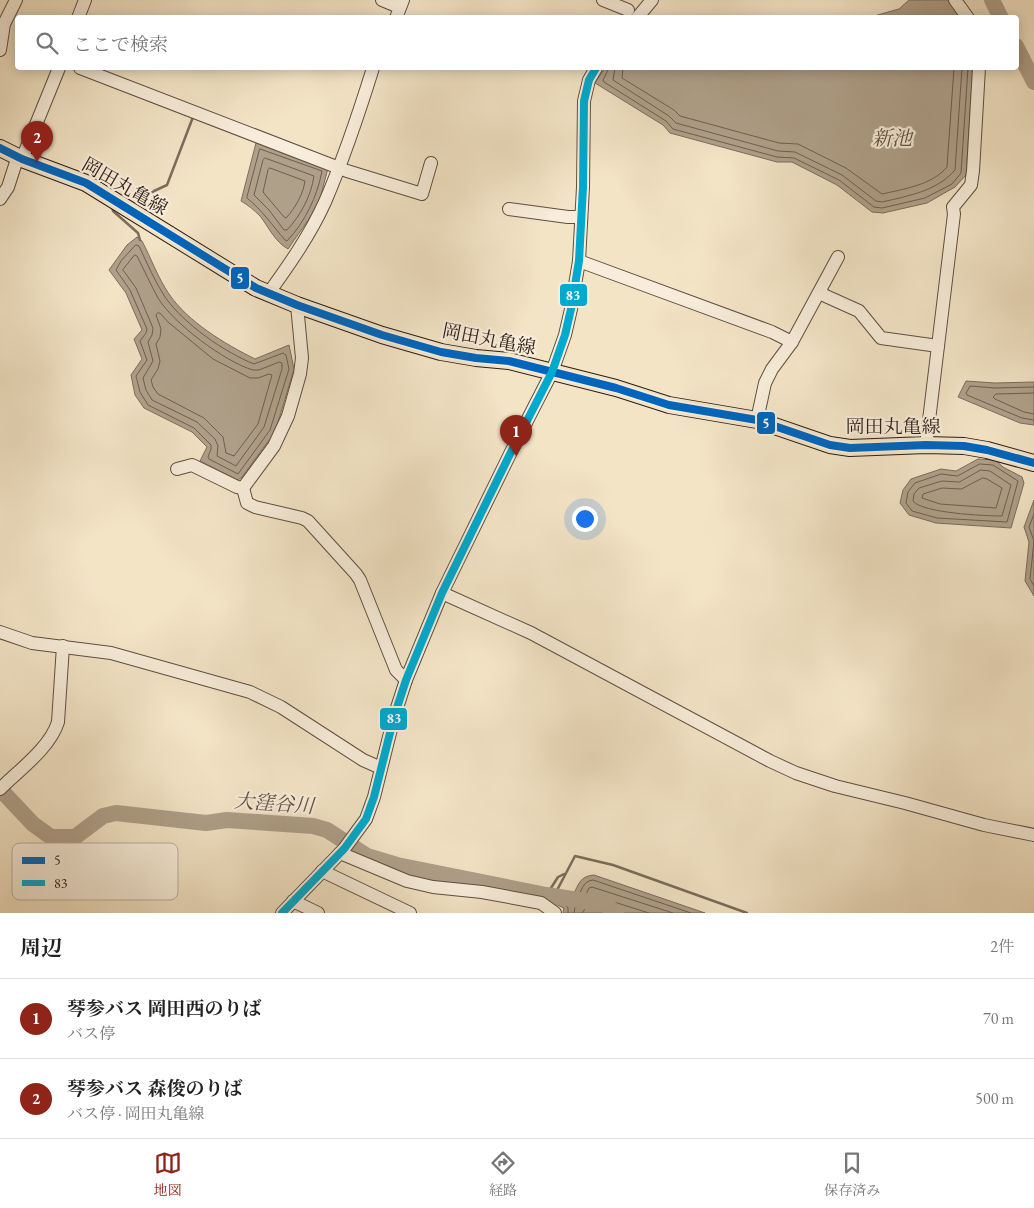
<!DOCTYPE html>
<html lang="ja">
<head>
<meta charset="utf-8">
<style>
  body { margin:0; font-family:"EB Garamond","Noto Serif JP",serif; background:#f6f6f6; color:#222 }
  .you { position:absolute; left:584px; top:518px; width:18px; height:18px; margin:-12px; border:4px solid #fff; border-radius:50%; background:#1a73e8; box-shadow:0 0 0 8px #1a73e833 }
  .badge { display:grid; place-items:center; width:32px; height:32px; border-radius:50%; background:#8f2418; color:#fff; font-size:16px; font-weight:700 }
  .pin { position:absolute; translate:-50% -41px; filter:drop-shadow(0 1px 2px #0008) }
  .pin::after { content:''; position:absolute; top:26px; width:18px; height:15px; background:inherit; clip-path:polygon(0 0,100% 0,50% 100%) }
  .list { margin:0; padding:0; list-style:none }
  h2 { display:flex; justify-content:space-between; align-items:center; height:65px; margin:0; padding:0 20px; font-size:21px }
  h2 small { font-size:16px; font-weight:400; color:#767676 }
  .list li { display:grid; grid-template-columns:32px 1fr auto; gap:15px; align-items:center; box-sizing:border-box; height:80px; padding:0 20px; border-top:1px solid #e0e0e0 }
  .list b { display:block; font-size:19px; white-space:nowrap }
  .list p { margin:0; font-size:16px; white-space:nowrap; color:#767676 }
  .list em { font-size:16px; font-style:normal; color:#767676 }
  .icon { flex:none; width:28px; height:28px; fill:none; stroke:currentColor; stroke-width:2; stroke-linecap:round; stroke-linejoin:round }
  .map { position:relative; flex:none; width:1034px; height:913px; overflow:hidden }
  .search { position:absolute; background:#fff; box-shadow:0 2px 12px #0003; left:15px; right:15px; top:15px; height:55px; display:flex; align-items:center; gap:12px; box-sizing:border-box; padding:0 18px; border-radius:5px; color:#767676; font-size:19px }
  .sheet { height:225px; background:#fff }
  nav { display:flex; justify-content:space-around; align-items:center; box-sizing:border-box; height:70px; border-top:1px solid #e0e0e0; background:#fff; font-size:14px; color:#767676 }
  nav a { display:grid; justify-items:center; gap:2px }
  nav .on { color:#8f2418 }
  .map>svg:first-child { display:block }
</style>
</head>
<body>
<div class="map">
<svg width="1034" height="913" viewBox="0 0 1034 913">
  <rect width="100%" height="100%" fill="#f3e4c6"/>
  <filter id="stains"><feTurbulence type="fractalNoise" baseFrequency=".004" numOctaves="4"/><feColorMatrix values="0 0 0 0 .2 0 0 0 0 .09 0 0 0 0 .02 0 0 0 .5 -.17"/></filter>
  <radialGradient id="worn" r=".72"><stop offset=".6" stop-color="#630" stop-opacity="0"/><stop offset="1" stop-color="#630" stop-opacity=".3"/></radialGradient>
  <g fill="#afa08a" stroke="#7b6c5c">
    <path d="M909 0H948L961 17 867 18 899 9Z"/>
    <path d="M605 68H973L966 175 955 187 927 203 883 213 872 212 837 185 792 162H777L670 133 663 125 595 83Z"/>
    <path d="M256 143H260L328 168 320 199 313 213 288 249C275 242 268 226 260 216 254 210 248 205 241 201Z"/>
    <path d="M137 237 142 241C151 258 158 278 169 294 188 322 225 344 255 359L289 345 294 369 275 432 242 477 238 480 200 461 207 447 192 432 144 408 135 395 131 375 142 359 134 339 142 330 126 293 109 270 127 245Z"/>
    <path d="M966 381 995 383 1034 382V425L1020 423 958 397Z"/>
    <path d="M978 459 995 460 1003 467 1022 477 1024 483 1011 528 936 523 909 515 900 503 903 490 911 479 941 469 956 471Z"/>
    <path d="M1034 500V596L1025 581 1029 542 1024 527Z"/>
    <path d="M594 875 705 913H563L564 908 555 904 561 892 573 895C579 884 580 876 594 875Z"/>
  </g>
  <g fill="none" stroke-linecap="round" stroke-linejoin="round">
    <g stroke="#6e5e50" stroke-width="1">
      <path d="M609 68 603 80 604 82 666 121 673 129 777 157 794 158 839 180 874 207 882 208 925 198 952 184 961 173 968 68"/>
      <path d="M615 68 613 80 669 116 676 123 778 151 795 152 842 175 876 201 882 202C908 196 937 191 955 170L962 68"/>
      <path d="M623 68 622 78 674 110 680 116 779 143 798 144 846 168 882 194C904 189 932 185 947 167L954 68"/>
      <path d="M260 149 322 171C317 197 305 222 287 241L285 240C272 225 262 210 247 198Z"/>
      <path d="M265 158 314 176C311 196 301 215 287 230H284L269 210 254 195 263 160Z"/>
      <path d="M270 168 305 181C303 194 296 207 286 218L284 217 263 192 268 170Z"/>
      <path d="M136 245 139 246C147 263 155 282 165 297 184 324 224 352 254 364L283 353 286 355 289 369 270 430 238 474 209 459 208 457 211 449V445L194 428 148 405 140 392 136 376 147 360 140 341 146 333 147 329 130 290 116 270 121 261Z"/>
      <path d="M135 255 137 256C144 270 151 285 158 298 173 323 225 362 253 370H259L279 362 282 363V369L264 427 236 466 217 456 218 446 215 439 197 422 152 400 146 390 143 378 153 361 148 342 152 335 153 328 136 288 123 270Z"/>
      <path d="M158 313H160L168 322 213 359 250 378H258L269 374 272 375 258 424 234 456 226 453 223 437 204 418 158 394 153 387 151 380 158 369 160 361 156 344 160 337 161 329 156 315Z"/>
      <path d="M1034 387 995 388 970 386 966 393 967 395 1022 418 1034 420"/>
      <path d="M1034 393 996 394 993 397 995 399 1024 412 1034 414"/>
      <path d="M980 464 993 465 1018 481 1007 522 937 518 912 511 906 503 908 492 915 483 941 474 957 476Z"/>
      <path d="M981 470 990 471 1011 485 1002 516C985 516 922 513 913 501L914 494 919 488 942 481 959 482Z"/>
      <path d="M983 478 987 479 1002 488 996 508 940 504 922 498 923 494 942 488 961 489Z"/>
      <path d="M1034 514 1029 527 1034 541 1030 579 1034 586"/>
      <path d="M568 913V908L565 902V900L576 899C582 892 582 881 593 880L691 913"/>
      <path d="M574 913 575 907 583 901 589 888 592 887 673 913"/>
      <path d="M582 913 595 896 649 913"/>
    </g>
    <g stroke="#7b6c5c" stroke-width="2.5">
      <path d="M135 205 154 191 167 185 193 117"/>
      <path d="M112 207 113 211 138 233 140 240"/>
      <path d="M554 896 575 856 613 865 747 913"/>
      <path d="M554 896 551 888 558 877 564 874"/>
    </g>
    <g stroke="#afa08a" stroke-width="16">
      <path d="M992 0 1001 18"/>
      <path d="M1016 46 1034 82"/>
      <path d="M0 789 33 824 51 837H75L103 816 116 813 206 823 227 820 313 826 327 830 367 856 397 865 546 895 605 904 616 913"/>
    </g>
    <defs>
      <g id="minor">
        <path d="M382 0 399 7"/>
        <path d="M603 0 628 10"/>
        <path d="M955 0 968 18"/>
        <path d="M78 18 85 0"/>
        <path d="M396 18 403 0"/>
        <path d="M637 18 652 0"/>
        <path d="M0 50 4 24 16 0"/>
        <path d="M80 68 347 171 422 194 431 163"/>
        <path d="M22 159 59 68"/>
        <path d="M0 199 8 187 18 156"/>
        <path d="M509 209 568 217H581"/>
        <path d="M579 261 772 332 792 342"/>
        <path d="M819 293 859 311 881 338 938 346"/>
        <path d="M268 294C289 265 310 235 325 202 344 158 359 113 373 68"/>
        <path d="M757 420 765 383 772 369 792 342 838 257"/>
        <path d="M926 445 954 214 953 207 971 185 973 171 979 68"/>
        <path d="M177 469 192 465 237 487 243 488"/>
        <path d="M243 488 247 503 255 507 302 518 308 521 356 574 360 580 396 670 406 680"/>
        <path d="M243 488 274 446 288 416 300 374 302 358 297 305"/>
        <path d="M442 593 531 633 770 761 796 773 835 786 905 803 984 825 1034 835"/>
        <path d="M0 632 32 643 111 653 250 692 281 707 363 760 381 768"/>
        <path d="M0 789C19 770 50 748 58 722L63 646"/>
        <path d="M340 853 407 881 433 887 482 892 541 903 555 913"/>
        <path d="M322 871 410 913"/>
        <path d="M293 901 318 913"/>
        <path d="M282 913 344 849 366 819 374 797 394 717 406 680 442 593 511 452 552 372 565 335 571 309 579 261 583 187 584 101 589 80 596 68"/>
      </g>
      <path id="major" d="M0 148 22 159 86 183 256 288 297 305 382 335 441 352 476 358 509 361 616 388 669 405 757 420 830 445 850 448 926 445 964 446 987 450 1034 463"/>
    </defs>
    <use href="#minor" stroke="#5e4f42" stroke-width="14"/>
    <use href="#major" stroke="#2c1d16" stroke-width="18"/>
    <use href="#minor" stroke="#f7edda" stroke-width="12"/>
    <use href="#major" stroke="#f3e4c6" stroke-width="16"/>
    <defs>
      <path id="bus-1" d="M0 148 22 159 86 183 256 288 297 305 382 335 441 352 476 358 509 361 616 388 669 405 757 420 830 445 850 448 926 445 964 446 987 450 1034 463"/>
      <path id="bus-2" d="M282 913 344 849 366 819 374 797 394 717 406 680 442 593 511 452 552 372 565 335 571 309 579 261 583 187 584 101 589 80 596 68"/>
    </defs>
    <use href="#bus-1" stroke="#f7edda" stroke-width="11"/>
    <use href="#bus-2" stroke="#f7edda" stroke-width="11"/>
    <use href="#bus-1" stroke="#0065bd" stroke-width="8"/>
    <use href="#bus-2" stroke="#00a9ce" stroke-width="8"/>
  </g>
  <g text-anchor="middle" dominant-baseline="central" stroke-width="4.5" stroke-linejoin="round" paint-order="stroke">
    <g font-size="19" fill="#2c1d16" stroke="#f7edda">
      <text transform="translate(125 186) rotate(30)">岡田丸亀線</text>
      <text transform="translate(489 339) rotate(11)">岡田丸亀線</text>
      <text x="893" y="426">岡田丸亀線</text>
    </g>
    <g font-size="20" font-style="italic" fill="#605144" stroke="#f7edda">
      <text x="892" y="138">新池</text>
      <text transform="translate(274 803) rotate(4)">大窪谷川</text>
    </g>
  </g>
  <rect x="12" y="843" width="166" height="57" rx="8" fill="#f7edda" stroke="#baaf9f" stroke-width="1"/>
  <rect x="22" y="857" width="23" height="7" fill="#0065bd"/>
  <rect x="22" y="880" width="23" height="6" fill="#00a9ce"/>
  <g font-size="14" fill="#2c1d16">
    <text x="54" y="865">5</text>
    <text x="54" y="888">83</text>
  </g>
  <g stroke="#f7edda" stroke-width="2">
    <rect x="230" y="266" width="20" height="24" rx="5" fill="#0065bd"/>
    <rect x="559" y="283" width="29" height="24" rx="5" fill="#00a9ce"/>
    <rect x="756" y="411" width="20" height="24" rx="5" fill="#0065bd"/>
    <rect x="379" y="707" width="29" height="24" rx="5" fill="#00a9ce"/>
  </g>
  <g font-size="14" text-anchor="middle" font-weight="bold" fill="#fff">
    <text x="240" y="283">5</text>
    <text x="573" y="300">83</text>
    <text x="766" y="428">5</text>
    <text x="394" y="723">83</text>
  </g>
  <rect width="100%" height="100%" filter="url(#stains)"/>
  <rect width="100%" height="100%" fill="url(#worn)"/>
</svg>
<div class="you"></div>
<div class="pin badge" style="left:516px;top:456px">1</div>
<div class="pin badge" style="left:37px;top:162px">2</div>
<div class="search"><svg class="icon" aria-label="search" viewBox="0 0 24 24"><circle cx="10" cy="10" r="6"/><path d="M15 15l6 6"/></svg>ここで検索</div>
</div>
<section class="sheet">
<h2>周辺<small>2件</small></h2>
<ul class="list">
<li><span class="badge">1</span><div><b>琴参バス 岡田西のりば</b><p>バス停</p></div><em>70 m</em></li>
<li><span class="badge">2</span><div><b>琴参バス 森俊のりば</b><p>バス停 · 岡田丸亀線</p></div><em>500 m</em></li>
</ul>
</section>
<nav>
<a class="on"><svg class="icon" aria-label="map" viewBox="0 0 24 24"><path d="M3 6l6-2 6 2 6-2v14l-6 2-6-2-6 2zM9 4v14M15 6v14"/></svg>地図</a>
<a><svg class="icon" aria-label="directions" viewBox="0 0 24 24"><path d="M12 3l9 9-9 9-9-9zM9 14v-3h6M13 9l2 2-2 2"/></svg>経路</a>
<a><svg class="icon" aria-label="saved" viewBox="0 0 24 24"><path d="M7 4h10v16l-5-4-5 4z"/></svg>保存済み</a>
</nav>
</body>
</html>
